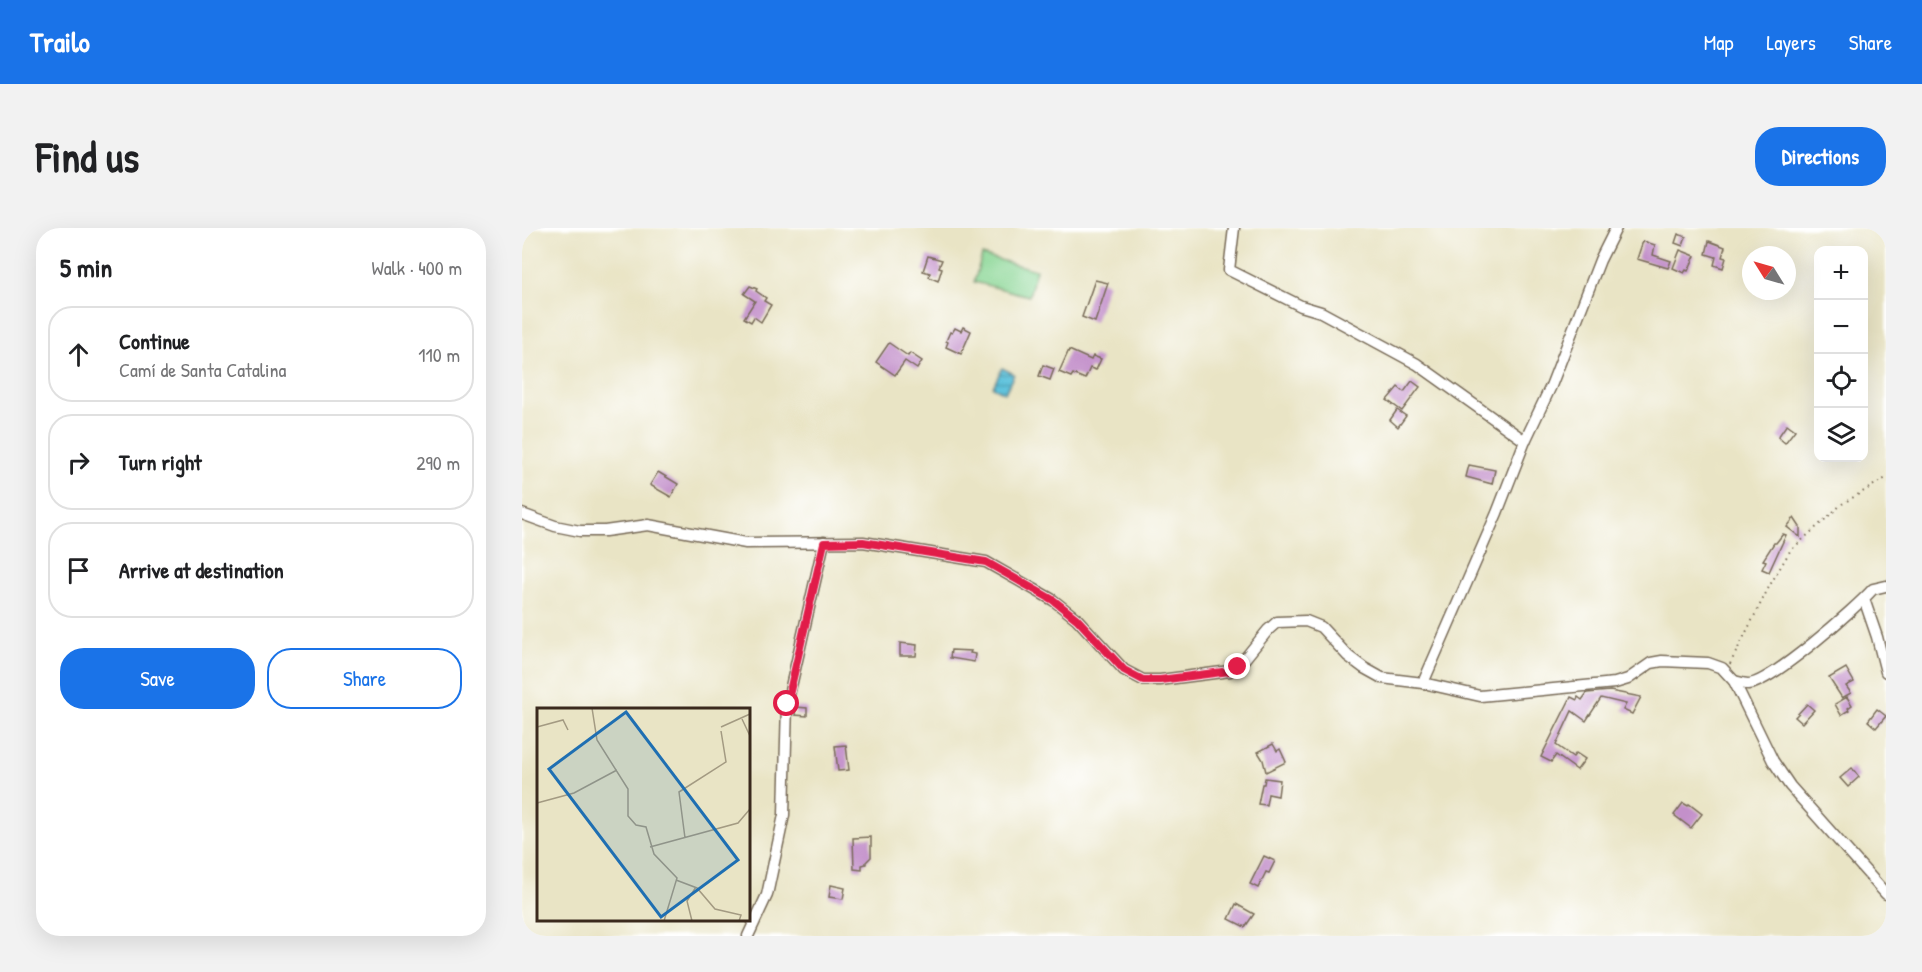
<!DOCTYPE html>
<html lang="en">
<head>
<meta charset="utf-8">
<style>
  body { margin:0; font-family:"Patrick Hand",sans-serif; background:#f2f2f2; color:#202124 }
  .controls { position:absolute; right:18px; top:18px; display:grid; overflow:hidden; border-radius:12px; box-shadow:0 6px 24px #0002 }
  .controls button { width:54px; height:54px; display:grid; place-items:center; padding:0; border:0; border-bottom:2px solid #e0e0e0; background:#fff; color:#202124; font:30px sans-serif }
  .compass { position:absolute; left:1220px; top:18px; width:54px; height:54px; border-radius:50%; background:#fff; box-shadow:0 6px 24px #0002; rotate:307deg }
  .stop { position:absolute; width:18px; height:18px; margin:-14px; border:4px solid #e11d48; border-radius:50%; background:#fff }
  .stop.end { background:#e11d48; border-color:#fff; box-shadow:0 2px 6px #0008 }
  .list { margin:0; padding:0; list-style:none }
  h2 { display:flex; justify-content:space-between; align-items:center; height:78px; margin:0; padding:0 24px; font-size:26px }
  h2 small { font-size:20px; font-weight:400; color:#757577 }
  .list li { display:grid; grid-template-columns:39px 1fr auto; gap:18px; align-items:center; box-sizing:border-box; height:96px; margin:0 12px 12px; padding:0 12px; border:2px solid #e0e0e0; border-radius:24px }
  .list b { display:block; font-size:22px; white-space:nowrap }
  .list p { margin:0; font-size:20px; white-space:nowrap; color:#757577 }
  .list em { font-size:20px; font-style:normal; color:#757577 }
  .actions { display:flex; gap:12px; padding:18px 24px }
  .actions a { flex:1; padding:14px 0; border:2px solid #1a73e8; border-radius:24px; text-align:center; font-size:21px; color:#1a73e8 }
  .actions .main { background:#1a73e8; color:#fff }
  .icon { flex:none; width:33px; height:33px; fill:none; stroke:currentColor; stroke-width:2; stroke-linecap:round; stroke-linejoin:round }
  .map { position:relative; flex:none; width:1364px; height:708px; overflow:hidden; border-radius:24px }
  header { display:flex; align-items:center; gap:36px; box-sizing:border-box; height:84px; padding:0 30px; background:#1a73e8; color:#fff }
  header strong { font-size:28px }
  nav { display:flex; gap:33px; margin-inline-start:auto; font-size:21px }
  .intro { display:flex; align-items:center; justify-content:space-between; box-sizing:border-box; height:144px; padding:0 36px }
  h1 { margin:0; font-size:42px }
  .button { padding:15px 27px; border-radius:24px; background:#1a73e8; color:#fff; font-size:21px; font-weight:700 }
  main { display:flex; gap:36px; padding:0 36px }
  aside { flex:1; background:#fff; border-radius:24px; box-shadow:0 6px 24px #0002 }
  .map>svg:first-child { display:block }
</style>
</head>
<body>
<header>
<strong>Trailo</strong>
<nav><a>Map</a><a>Layers</a><a>Share</a></nav>
</header>
<div class="intro"><h1>Find us</h1><a class="button">Directions</a></div>
<main>
<aside>
<h2>5 min<small>Walk · 400 m</small></h2>
<ul class="list">
<li><svg class="icon" aria-label="ahead" viewBox="0 0 24 24"><path d="M12 20V5M6 11l6-6 6 6"/></svg><div><b>Continue</b><p>Camí de Santa Catalina</p></div><em>110 m</em></li>
<li><svg class="icon" aria-label="right" viewBox="0 0 24 24"><path d="M7 20v-9h11M14 6l5 5-5 5"/></svg><div><b>Turn right</b></div><em>290 m</em></li>
<li><svg class="icon" aria-label="arrive" viewBox="0 0 24 24"><path d="M6 21V4h12l-3 4 3 4H6"/></svg><div><b>Arrive at destination</b></div></li>
</ul>
<div class="actions"><a class="main">Save</a><a>Share</a></div>
</aside>
<div class="map">
<svg width="1364" height="708" viewBox="0 0 1364 708">
  <defs>
    <pattern id="water-rules" width="6" height="5" patternUnits="userSpaceOnUse" patternTransform="scale(1.5)"><rect width="6" height="5" fill="#5fc3dd"/><path d="M0 2.5h6" fill="none" stroke="#509fb3"/></pattern>
  </defs>
  <rect width="100%" height="100%" fill="#fff"/>
  <filter id="ink" filterUnits="userSpaceOnUse"><feTurbulence type="fractalNoise" baseFrequency=".0167" numOctaves="2"/><feDisplacementMap in="SourceGraphic" scale="12" xChannelSelector="R" yChannelSelector="G"/><feConvolveMatrix kernelMatrix="1 2 1 2 8 2 1 2 1" color-interpolation-filters="sRGB"/></filter>
  <filter id="wash" filterUnits="userSpaceOnUse"><feTurbulence type="fractalNoise" baseFrequency=".008" numOctaves="4" result="noise"/><feDisplacementMap in="SourceGraphic" scale="24" xChannelSelector="R" yChannelSelector="G"/><feGaussianBlur stdDeviation="1.35" result="paint"/><feColorMatrix in="noise" values="0 0 0 0 0 0 0 0 0 0 0 0 0 0 0 0 0 1.4 0 .05"/><feComposite in="paint" operator="in"/></filter>
  <g filter="url(#wash)">
    <rect width="100%" height="100%" fill="#e9e4c5"/>
    <path fill="#89d694" stroke="#628059" stroke-width="1.5" d="M460 27 514 42 507 68 452 54Z"/>
    <path fill="url(#water-rules)" stroke="#4d767e" stroke-width="1.5" d="M480 140 492 146 483 165 471 159Z"/>
    <g id="blocks">
      <g fill="#c390ca">
        <path d="M1156 6 1164 9 1161 18 1153 15Z"/>
        <path d="M1121 13 1133 17 1131 27 1149 33 1146 40 1115 31Z"/>
        <path d="M1187 13 1203 19 1200 29 1204 30 1201 40 1192 37 1194 29 1184 26Z"/>
        <path d="M1158 22 1173 28 1166 43 1164 42 1162 45 1151 40Z"/>
        <path d="M406 28 420 32 417 39 420 40 416 53 407 49 408 45 401 43Z"/>
        <path d="M573 52 586 55 573 94 560 89Z"/>
        <path d="M228 58 235 61 234 63 244 70 242 73 249 77 239 94 232 89 229 94 222 90 233 73 222 66Z"/>
        <path d="M441 99 449 103 439 126 424 119 426 114 424 113 428 104 430 105 433 100 439 103Z"/>
        <path d="M367 115 386 128 388 125 400 133 395 141 383 133 373 147 354 134Z"/>
        <path d="M547 122 569 132 571 128 579 131 574 142 568 140 563 151 551 146 549 149 537 144Z"/>
        <path d="M521 137 532 141 528 152 517 148Z"/>
        <path d="M890 153 898 159 880 183 865 172 876 159 882 164Z"/>
        <path d="M875 182 884 188 876 199 868 192Z"/>
        <path d="M1265 196 1273 202 1263 215 1256 209Z"/>
        <path d="M947 237 973 242 970 256 944 249Z"/>
        <path d="M136 244 156 256 149 269 128 257Z"/>
        <path d="M1272 290 1278 299V309L1265 299Z"/>
        <path d="M1261 306 1264 307 1247 344 1240 341 1244 333 1241 332 1252 315H1254Z"/>
        <path d="M378 415 395 417 394 428H378Z"/>
        <path d="M429 422 449 423 448 425 453 426 452 434 428 430Z"/>
        <path d="M1324 440 1332 454 1324 458 1329 465 1320 470 1307 450Z"/>
        <path d="M1088 463 1119 469 1110 486 1101 482 1104 476 1079 470 1064 493 1050 483 1034 517 1051 529 1054 525 1063 531 1055 542 1034 527 1029 534 1019 529 1049 469 1055 472 1056 469 1060 472 1065 465Z"/>
        <path d="M1325 469 1330 477 1326 480 1327 482 1319 487 1313 476Z"/>
        <path d="M1285 476 1292 482 1280 495 1273 489Z"/>
        <path d="M274 479 285 480V488L273 487Z"/>
        <path d="M1355 481 1364 488 1354 500 1346 493Z"/>
        <path d="M751 516 755 523 758 521 764 534 744 544 741 532 736 524Z"/>
        <path d="M324 517 327 542 316 543 313 518Z"/>
        <path d="M1330 540 1337 549 1326 559 1318 550Z"/>
        <path d="M743 550 758 552 756 568 746 566 744 577 736 576 740 556H742Z"/>
        <path d="M1161 575 1166 578 1167 576 1180 586 1169 600 1152 587Z"/>
        <path d="M349 609V629L344 634V636L340 637V642L332 641 331 610Z"/>
        <path d="M742 628 753 633 747 645 744 644 736 660 728 656Z"/>
        <path d="M309 657 323 660 321 671 307 669Z"/>
        <path d="M714 676 732 686 723 699 707 691Z"/>
      </g>
    </g>
  </g>
  <g filter="url(#ink)">
    <use href="#blocks" fill-opacity="0" stroke="#786b58" stroke-width="1.5"/>
    <g fill="none" stroke-linecap="round" stroke-linejoin="round">
      <defs>
        <g id="minor">
          <path d="M712 0 707 42 779 78 799 84 895 136 1003 213"/>
          <path d="M0 286 33 298 58 303H83L126 297 224 315 341 314 464 334 531 372 555 391 602 442 621 452H638L708 443 716 439 746 402 755 394 784 393 799 399 826 428 842 440 860 450 901 455 958 468 1093 455 1106 451 1129 435 1140 433 1186 435 1200 440 1212 453 1251 533 1268 558 1364 666"/>
          <path d="M1342 371 1355 409 1364 444"/>
          <path d="M1212 453C1216 454 1222 456 1226 456 1248 456 1334 380 1351 361L1364 358"/>
          <path d="M901 455 975 285 1003 213 1029 158 1078 32 1094 0"/>
          <path d="M226 708 245 667 262 587 265 476 302 314"/>
        </g>
      </defs>
      <use href="#minor" stroke="#786b58" stroke-width="13"/>
      <path stroke="#786b58" stroke-width="2" stroke-dasharray="1.5 4.5" stroke-linecap="butt" d="M1208 436 1248 357 1268 323 1320 276 1364 250"/>
      <use href="#minor" stroke="#fff" stroke-width="10"/>
    </g>
  </g>
  <g fill="none" stroke-linecap="round" stroke-linejoin="round" filter="url(#ink)">
    <path stroke="#e11d48" stroke-width="8" d="M265 476 302 315 341 314 464 334 531 372 555 391 602 442 621 452H638L708 443 716 439"/>
  </g>
  <g transform="translate(15 480)">
    <rect width="213" height="213" fill="#e9e4c5"/>
    <path fill="none" stroke="#a39a82" stroke-width="1.5" d="M55 0 60 32 91 81V108L99 117 109 119 117 146 140 170 127 213M205 11 213 28M0 19 26 12 31 22M184 19 213 6M0 95 37 85 80 62M148 130 142 84 189 54 184 23M113 139 201 115 213 101M139 172 160 180 178 201 204 207 202 213M155 213 150 193 159 179"/>
    <path fill="#1f6fb2" fill-opacity="0.15" stroke="#1f6fb2" stroke-width="3" d="M89 4 201 152 124 209 12 61Z"/>
    <rect width="213" height="213" fill="none" stroke="#3b2a1e" stroke-width="3"/>
  </g>
</svg>
<div class="controls">
<button>+</button>
<button>−</button>
<button><svg class="icon" aria-label="locate" viewBox="0 0 24 24"><circle cx="12" cy="12" r="6"/><path d="M12 2v4M12 18v4M2 12h4M18 12h4"/></svg></button>
<button><svg class="icon" aria-label="layers" viewBox="0 0 24 24"><path d="M12 4l9 5-9 5-9-5zM3 14l9 5 9-5"/></svg></button>
</div>
<svg class="compass" viewBox="-18 -18 36 36"><path d="M0-13l5 13h-10z" fill="#e53935"/><path d="M0 13l5-13h-10z" fill="#757577"/></svg>
<div class="stop" style="left:265px;top:476px"></div>
<div class="stop end" style="left:716px;top:439px"></div>
</div>
</main>
</body>
</html>
